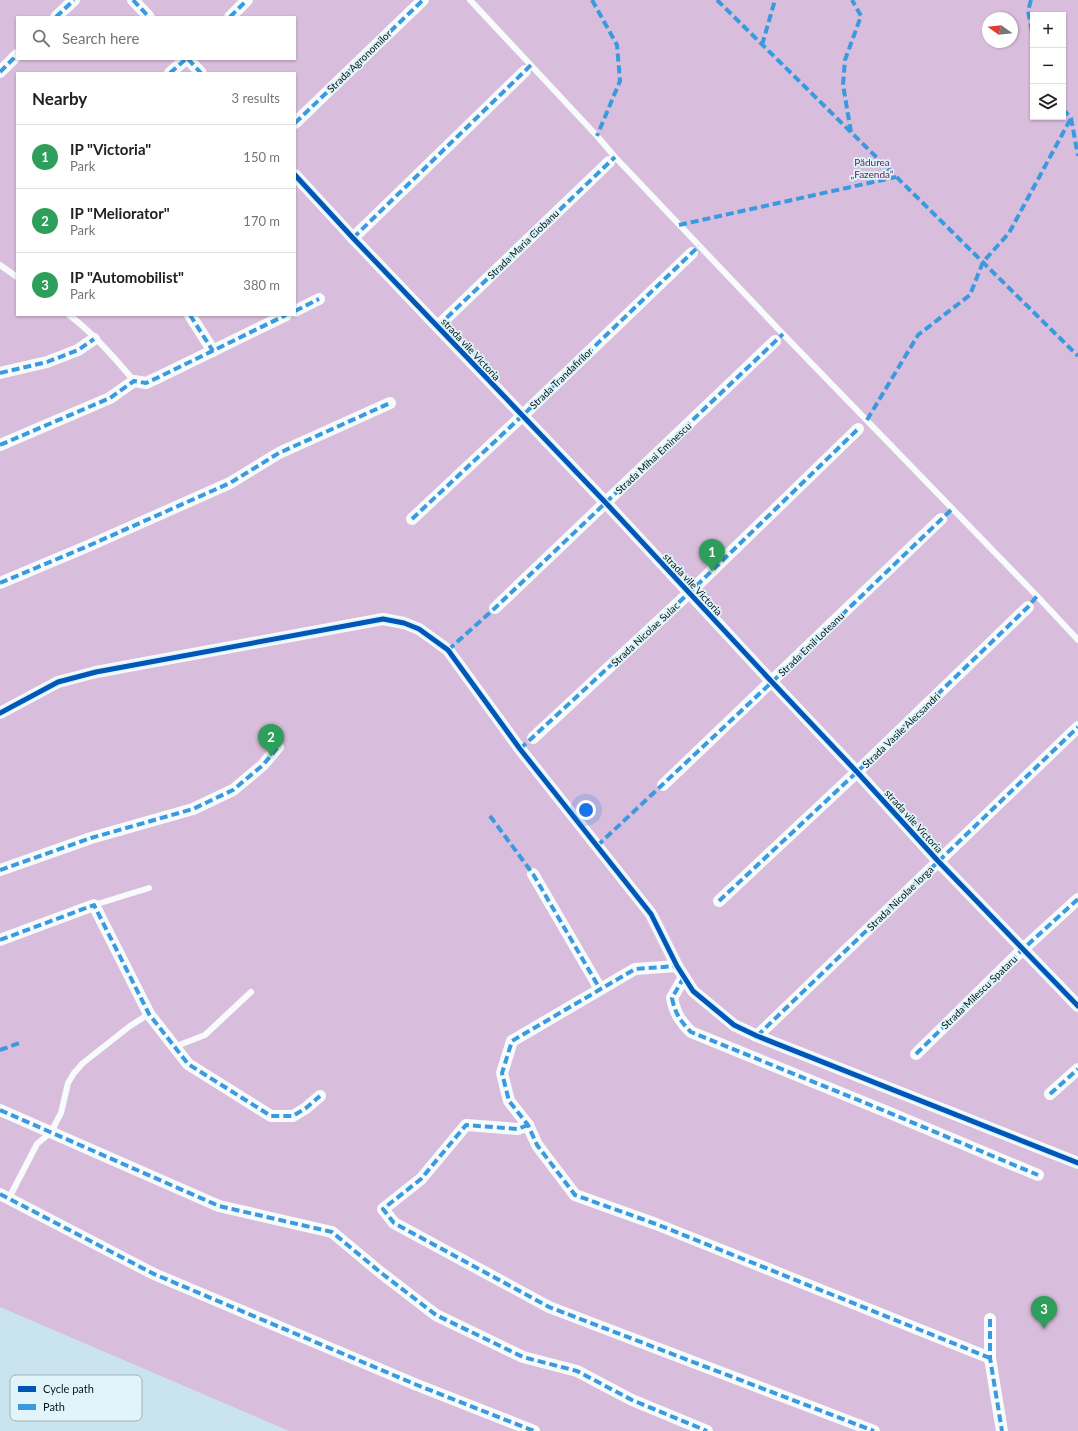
<!DOCTYPE html>
<html lang="en">
<head>
<meta charset="utf-8">
<style>
  body { margin:0; font-family:Lato,sans-serif; background:#f2f2f2; color:#202124 }
  .controls { position:absolute; right:12px; top:12px; display:grid; overflow:hidden; border-radius:0px; box-shadow:0 1px 3px #0004 }
  .controls button { width:36px; height:36px; display:grid; place-items:center; padding:0; border:0; border-bottom:1px solid #e0e0e0; background:#fff; color:#202124; font:20px sans-serif }
  .compass { position:absolute; left:982px; top:12px; width:36px; height:36px; border-radius:50%; background:#fff; box-shadow:0 1px 3px #0004; rotate:285deg }
  .you { position:absolute; left:586px; top:810px; width:14px; height:14px; margin:-10px; border:3px solid #fff; border-radius:50%; background:#1a73e8; box-shadow:0 0 0 6px #1a73e833 }
  .badge { display:grid; place-items:center; width:26px; height:26px; border-radius:50%; background:#1a73e8; color:#fff; font-size:13px; font-weight:700 }
  .pin { position:absolute; translate:-50% -33px; filter:drop-shadow(0 1px 2px #0008) }
  .pin::after { content:''; position:absolute; top:21px; width:14px; height:12px; background:inherit; clip-path:polygon(0 0,100% 0,50% 100%) }
  .list { margin:0; padding:0; list-style:none }
  h2 { display:flex; justify-content:space-between; align-items:center; height:52px; margin:0; padding:0 16px; font-size:17px }
  h2 small { font-size:13px; font-weight:400; color:#757577 }
  .list li { display:grid; grid-template-columns:26px 1fr auto; gap:12px; align-items:center; box-sizing:border-box; height:64px; padding:0 16px; border-top:1px solid #e0e0e0 }
  .list b { display:block; font-size:15px; white-space:nowrap }
  .list p { margin:0; font-size:13px; white-space:nowrap; color:#757577 }
  .list em { font-size:13px; font-style:normal; color:#757577 }
  .icon { flex:none; width:22px; height:22px; fill:none; stroke:currentColor; stroke-width:2; stroke-linecap:round; stroke-linejoin:round }
  .map { position:relative; flex:none; width:1078px; height:1431px; overflow:hidden }
  .search { position:absolute; background:#fff; box-shadow:0 1px 3px #0004; left:16px; top:16px; width:280px; height:44px; display:flex; align-items:center; gap:10px; box-sizing:border-box; padding:0 14px; border-radius:0px; color:#757577; font-size:15px }
  .panel { position:absolute; background:#fff; box-shadow:0 1px 3px #0004; left:16px; top:72px; width:280px; height:244px; border-radius:0px }
  .map>svg:first-child { display:block }
</style>
</head>
<body>
<div class="map">
<svg width="1078" height="1431" viewBox="0 0 1078 1431">
  <rect width="100%" height="100%" fill="#c9e4ee"/>
  <path fill="#d9bddc" fill-rule="evenodd" d="M0 0H1078V1431H289L0 1307ZM1033 15H1063V117H1033ZM17 17H295V59H17ZM988 18H1012V42H988ZM17 73H295V315H17Z"/>
  <g fill="none" stroke-linecap="round" stroke-linejoin="round">
    <g stroke="#f7fbfc" stroke-width="6">
      <path d="M470 0 597 136 615 157 783 334 1037 596 1078 640"/>
      <path d="M0 265 17 277"/>
      <path d="M69 315C92 332 115 358 134 381"/>
      <path d="M94 905 149 888"/>
      <path d="M174 1047 205 1035 251 992"/>
      <path d="M9 1198 37 1144 51 1132 61 1113 68 1083 74 1073 83 1063 130 1026 149 1014"/>
    </g>
    <g stroke="#f7fbfc" stroke-width="12">
      <path d="M133 0 149 17"/>
      <path d="M56 17 74 0"/>
      <path d="M230 17 247 0"/>
      <path d="M188 59 201 73"/>
      <path d="M0 72 17 55"/>
      <path d="M170 73 186 59"/>
      <path d="M295 123 423 0"/>
      <path d="M295 175 353 238 605 502 772 682 857 772 938 861 1078 1006"/>
      <path d="M353 238 525 71"/>
      <path d="M295 311 319 299"/>
      <path d="M190 315 213 351"/>
      <path d="M438 326 609 162"/>
      <path d="M0 373 47 362 78 350 94 339"/>
      <path d="M0 445 110 398 134 381 146 383 159 377 286 315"/>
      <path d="M412 519 522 416 692 253"/>
      <path d="M0 583 88 546 230 483 279 453 390 403"/>
      <path d="M495 608 775 341"/>
      <path d="M0 713 58 682 96 672 383 619 404 623 419 629 448 650 520 749 651 914 677 966 693 991 734 1025 757 1036 1078 1163"/>
      <path d="M533 738 689 593 858 429"/>
      <path d="M663 785 941 519"/>
      <path d="M0 870 91 838 193 809 233 790 263 765 278 747"/>
      <path d="M533 874 600 989"/>
      <path d="M719 901 857 772 1028 607"/>
      <path d="M0 940 94 905 149 1014 188 1064 271 1116H293L306 1108 320 1096"/>
      <path d="M677 966 635 969 512 1041 502 1073 509 1101 528 1125 537 1145 575 1195 656 1224 990 1358"/>
      <path d="M684 977 672 998C675 1013 680 1021 691 1032L885 1111 1038 1175"/>
      <path d="M757 1036 1078 727"/>
      <path d="M916 1054 1023 949 1078 899"/>
      <path d="M1050 1094 1078 1069"/>
      <path d="M0 1110 219 1206 332 1232 380 1272 436 1315 523 1357 577 1371 632 1400 707 1431"/>
      <path d="M528 1125 518 1129 466 1125 421 1179 383 1209 394 1223 549 1307 874 1431"/>
      <path d="M0 1194 154 1274 417 1385 534 1431"/>
      <path d="M990 1319V1358L1002 1431"/>
    </g>
    <g stroke="#399adf" stroke-width="4" stroke-dasharray="8 4" stroke-linecap="butt">
      <path d="M133 0 149 17"/>
      <path d="M592 0 617 45 620 81 597 136"/>
      <path d="M717 0 1078 356"/>
      <path d="M1031 0 1028 11 1033 37"/>
      <path d="M56 17 74 0"/>
      <path d="M230 17 247 0"/>
      <path d="M762 45 775 0"/>
      <path d="M188 59 201 73"/>
      <path d="M0 72 17 55"/>
      <path d="M170 73 186 59"/>
      <path d="M1063 109 1071 118 1078 156"/>
      <path d="M295 123 423 0"/>
      <path d="M851 132 843 85 845 60 861 16 852 0"/>
      <path d="M679 225 896 177"/>
      <path d="M353 238 531 65"/>
      <path d="M295 311 319 299"/>
      <path d="M190 315 213 351"/>
      <path d="M438 326 615 157"/>
      <path d="M0 373 47 362 78 350 94 339"/>
      <path d="M867 420 918 335 970 295 983 262 1009 233 1071 118"/>
      <path d="M0 445 110 398 134 381 146 383 159 377 286 315"/>
      <path d="M412 519 522 416 699 246"/>
      <path d="M0 583 88 546 230 483 279 453 390 403"/>
      <path d="M448 650 495 608 783 334"/>
      <path d="M520 749 689 593 858 429"/>
      <path d="M490 816 533 874 600 989"/>
      <path d="M597 846 772 682 952 509"/>
      <path d="M0 870 91 838 193 809 233 790 263 765 278 747"/>
      <path d="M719 901 857 772 1028 607 1037 596"/>
      <path d="M0 940 94 905 149 1014 188 1064 271 1116H293L306 1108 320 1096"/>
      <path d="M675 963 677 966 635 969 512 1041 502 1073 509 1101 528 1125 537 1145 575 1195 656 1224 990 1358"/>
      <path d="M684 977 672 998C675 1013 680 1021 691 1032L885 1111 1038 1175"/>
      <path d="M757 1036 1078 727"/>
      <path d="M0 1050 22 1042"/>
      <path d="M916 1054 1023 949 1078 899"/>
      <path d="M1050 1094 1078 1069"/>
      <path d="M0 1110 219 1206 332 1232 380 1272 436 1315 523 1357 577 1371 632 1400 707 1431"/>
      <path d="M528 1125 518 1129 466 1125 421 1179 383 1209 394 1223 549 1307 874 1431"/>
      <path d="M0 1194 154 1274 417 1385 534 1431"/>
      <path d="M990 1319V1358L1002 1431"/>
    </g>
    <defs>
      <g id="cycleway">
        <path d="M295 175 353 238 605 502 772 682 857 772 938 861 1078 1006"/>
        <path d="M0 713 58 682 96 672 383 619 404 623 419 629 448 650 520 749 651 914 677 966 693 991 734 1025 757 1036 1078 1163"/>
      </g>
    </defs>
    <use href="#cycleway" stroke="#e0f4fa" stroke-width="8"/>
    <use href="#cycleway" stroke="#0057b8" stroke-width="5"/>
  </g>
  <g text-anchor="middle" dominant-baseline="central" stroke-width="3.5" stroke-linejoin="round" paint-order="stroke">
    <g font-size="10" fill="#04171c" stroke="#e0f4fa">
      <text transform="translate(359 61) rotate(-44)">Strada Agronomilor</text>
      <text transform="translate(523 244) rotate(-44)">Strada Maria Ciobanu</text>
      <text transform="translate(471 349) rotate(47)">strada vile Victoria</text>
      <text transform="translate(561 378) rotate(-44)">Strada Trandafirilor</text>
      <text transform="translate(653 458) rotate(-43)">Strada Mihai Eminescu</text>
      <text transform="translate(693 584) rotate(47)">strada vile Victoria</text>
      <text transform="translate(645 634) rotate(-43)">Strada Nicolae Sulac</text>
      <text transform="translate(811 644) rotate(-44)">Strada Emil Loteanu</text>
      <text transform="translate(901 730) rotate(-44)">Strada Vasile Alecsandri</text>
      <text transform="translate(914 821) rotate(48)">strada vile Victoria</text>
      <text transform="translate(900 898) rotate(-44)">Strada Nicolae Iorga</text>
      <text transform="translate(979 992) rotate(-44)">Strada Milescu Spataru</text>
    </g>
    <g font-size="10" fill="#651650" stroke="#e0f4fa">
      <text x="872" y="162">Pădurea<tspan x="872" dy="12">„Fazenda”</tspan></text>
    </g>
  </g>
  <rect x="10" y="1375" width="132" height="46" rx="6" fill="#e0f4fa" stroke="#9eb2b7" stroke-width="1"/>
  <rect x="18" y="1386" width="18" height="6" fill="#0057b8"/>
  <rect x="18" y="1404" width="18" height="6" fill="#399adf"/>
  <g font-size="11" fill="#04171c">
    <text x="43" y="1393">Cycle path</text>
    <text x="43" y="1411">Path</text>
  </g>
</svg>
<div class="controls">
<button>+</button>
<button>−</button>
<button><svg class="icon" aria-label="layers" viewBox="0 0 24 24"><path d="M12 4l9 5-9 5-9-5zM3 14l9 5 9-5"/></svg></button>
</div>
<svg class="compass" viewBox="-18 -18 36 36"><path d="M0-13l5 13h-10z" fill="#e53935"/><path d="M0 13l5-13h-10z" fill="#757577"/></svg>
<div class="you"></div>
<div class="pin badge" style="left:712px;top:572px;background:#2e9e5b">1</div>
<div class="pin badge" style="left:271px;top:757px;background:#2e9e5b">2</div>
<div class="pin badge" style="left:1044px;top:1329px;background:#2e9e5b">3</div>
<div class="search"><svg class="icon" aria-label="search" viewBox="0 0 24 24"><circle cx="10" cy="10" r="6"/><path d="M15 15l6 6"/></svg>Search here</div>
<section class="panel">
<h2>Nearby<small>3 results</small></h2>
<ul class="list">
<li><span class="badge" style="background:#2e9e5b">1</span><div><b>IP &quot;Victoria&quot;</b><p>Park</p></div><em>150 m</em></li>
<li><span class="badge" style="background:#2e9e5b">2</span><div><b>IP &quot;Meliorator&quot;</b><p>Park</p></div><em>170 m</em></li>
<li><span class="badge" style="background:#2e9e5b">3</span><div><b>IP &quot;Automobilist&quot;</b><p>Park</p></div><em>380 m</em></li>
</ul>
</section>
</div>
</body>
</html>
